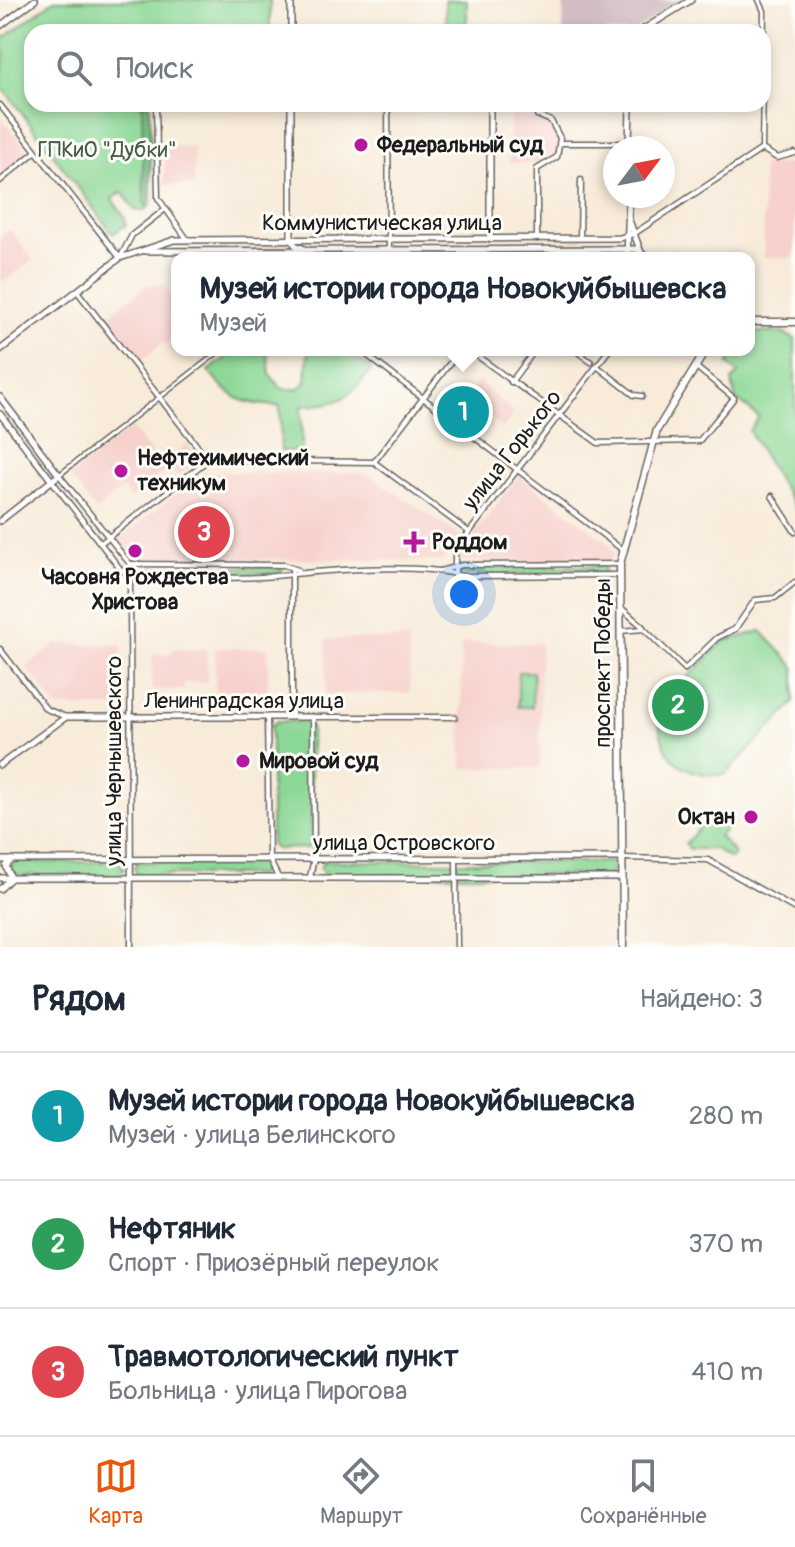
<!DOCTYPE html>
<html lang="ru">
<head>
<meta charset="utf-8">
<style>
  body { margin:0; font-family:Pangolin,sans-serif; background:#f2f2f3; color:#1f2937 }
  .compass { position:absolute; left:603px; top:136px; width:72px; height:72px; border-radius:50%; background:#fff; box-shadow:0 4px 12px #0003; rotate:58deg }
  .you { position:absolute; left:464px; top:594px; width:28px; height:28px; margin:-20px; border:6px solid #fff; border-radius:50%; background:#1a73e8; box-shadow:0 0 0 12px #1a73e833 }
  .badge { display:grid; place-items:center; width:52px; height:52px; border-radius:50%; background:#ea580c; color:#fff; font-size:26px; font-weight:700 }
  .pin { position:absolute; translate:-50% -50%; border:4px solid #fff; box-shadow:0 2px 8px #0006 }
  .popup { position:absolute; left:171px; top:252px; width:584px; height:104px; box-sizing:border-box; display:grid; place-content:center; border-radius:16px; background:#fff; filter:drop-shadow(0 2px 6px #0005); font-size:26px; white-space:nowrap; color:#747a83 }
  .popup b { font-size:30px; color:#1f2937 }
  .popup::after { content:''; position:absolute; left:50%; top:100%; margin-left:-16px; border:16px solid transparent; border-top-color:#fff }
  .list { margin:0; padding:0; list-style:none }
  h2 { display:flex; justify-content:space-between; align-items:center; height:104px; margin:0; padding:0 32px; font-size:34px }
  h2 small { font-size:26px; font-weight:400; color:#747a83 }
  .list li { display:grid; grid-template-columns:52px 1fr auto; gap:24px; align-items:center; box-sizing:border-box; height:128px; padding:0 32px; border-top:2px solid #e0e1e3 }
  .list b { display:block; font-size:30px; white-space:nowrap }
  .list p { margin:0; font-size:26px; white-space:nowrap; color:#747a83 }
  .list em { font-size:26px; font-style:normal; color:#747a83 }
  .icon { flex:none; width:44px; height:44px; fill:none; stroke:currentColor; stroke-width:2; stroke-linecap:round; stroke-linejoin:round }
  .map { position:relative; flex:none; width:795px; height:947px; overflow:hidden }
  .search { position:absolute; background:#fff; box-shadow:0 4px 12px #0003; left:24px; right:24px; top:24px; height:88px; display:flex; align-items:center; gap:20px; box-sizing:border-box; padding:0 28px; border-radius:24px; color:#747a83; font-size:30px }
  .sheet { height:488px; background:#fff }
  nav { display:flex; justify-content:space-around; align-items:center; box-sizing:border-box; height:112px; border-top:2px solid #e0e1e3; background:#fff; font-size:22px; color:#747a83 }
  nav a { display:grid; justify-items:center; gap:4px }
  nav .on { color:#ea580c }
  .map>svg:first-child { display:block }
</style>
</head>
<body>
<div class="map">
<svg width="795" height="947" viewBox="0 0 795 947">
  <rect width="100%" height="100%" fill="#fdfcf7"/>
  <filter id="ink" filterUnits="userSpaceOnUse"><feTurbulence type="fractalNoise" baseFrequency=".0125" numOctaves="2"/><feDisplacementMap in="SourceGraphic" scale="16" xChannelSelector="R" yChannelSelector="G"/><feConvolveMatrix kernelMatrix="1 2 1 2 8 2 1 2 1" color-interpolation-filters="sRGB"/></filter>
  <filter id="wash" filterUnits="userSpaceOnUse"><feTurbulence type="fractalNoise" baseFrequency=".006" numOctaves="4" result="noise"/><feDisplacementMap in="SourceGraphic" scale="32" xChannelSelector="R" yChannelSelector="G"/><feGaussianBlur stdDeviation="1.8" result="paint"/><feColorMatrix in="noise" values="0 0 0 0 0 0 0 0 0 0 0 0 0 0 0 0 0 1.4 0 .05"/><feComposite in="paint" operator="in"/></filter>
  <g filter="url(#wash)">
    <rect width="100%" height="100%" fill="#f8ebd9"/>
    <g fill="#f7d0cb">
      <path d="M0 116 29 153 0 176Z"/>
      <path d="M510 116 539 117 554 128 558 147 550 160 540 164 510 163Z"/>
      <path d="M166 147H194V185H164Z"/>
      <path d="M795 164V257L764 258 762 165Z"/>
      <path d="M10 229 33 260 4 282 0 277V236Z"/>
      <path d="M163 284 177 302V337L167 345 164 342 139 362 105 318 147 285Z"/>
      <path d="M478 381 514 413 503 428 464 399Z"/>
      <path d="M131 427 160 465 187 444 199 459 178 476 170 467 130 498 122 489 96 511 70 476Z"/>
      <path d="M203 473H365L461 536 442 561 134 558 119 539Z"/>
      <path d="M519 476 610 544 614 557 610 561H461L458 553Z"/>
      <path d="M326 639H409L410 693 326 694Z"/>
      <path d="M461 643H540V768H462Z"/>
      <path d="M56 644 122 645V707H57L26 667Z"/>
      <rect x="215" y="648" width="53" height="43"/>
      <path d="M172 649H207V682H184L183 690H152V654H172Z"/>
    </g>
    <path fill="#d2bec2" d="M564 0H682L633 32H563Z"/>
    <g fill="#8bd795" stroke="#547a58" stroke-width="2">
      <path d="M54 0H270V32H32V104H150L151 205 143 211 135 210 122 192 112 199 125 218 126 225 113 234 0 84 5 52 0 41Z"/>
      <path d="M445 0H467V20L461 30 454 31 446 24Z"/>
      <path d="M753 332 782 333 795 339V508L749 431 759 417 735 398 732 380 739 373 728 364 736 350H749V335Z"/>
      <path d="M235 350H253L256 354 261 350 268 354 270 375 282 389H298L306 382 308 354C330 339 354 355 372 369 349 399 339 405 301 406L302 451H281L280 406C243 404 232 401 209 371Z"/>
      <path d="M604 566 605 573 460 575V567Z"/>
      <path d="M282 567V573H133V568Z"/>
      <path d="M761 631 795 667V702L726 774C717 777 709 774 700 773 665 765 660 740 657 708L723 642Z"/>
      <path d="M518 672H533L532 707H518Z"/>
      <path d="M277 721 306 722 311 727V845L308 848 276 849 271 845V726Z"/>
      <path d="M705 822H717L725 830 719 836 735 854 730 859 715 849H690L685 844Z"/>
      <path d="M324 861 455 862 456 875H324L320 868Z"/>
      <path d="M14 862H119L124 869 119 875H14L10 868Z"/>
      <path d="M137 862H259L265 868 259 875H137L134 868Z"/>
      <path d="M457 862H612V875H458Z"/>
    </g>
    <path fill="#70b87e" stroke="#466a4d" stroke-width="2" d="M142 104H150L151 205 148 207 144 203Z"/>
  </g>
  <g filter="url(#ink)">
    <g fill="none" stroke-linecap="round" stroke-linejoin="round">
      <defs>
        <path id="pedestrian" d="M59 475 221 350"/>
        <g id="minor">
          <path d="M759 0 764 11 762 149"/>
          <path d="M156 104 158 198 187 239"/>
          <path d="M388 104 389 251"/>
          <path d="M537 104V115L551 121 560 138 557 157 537 169V239"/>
          <path d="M0 105 120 258 132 235 164 210"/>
          <path d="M560 143H629"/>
          <path d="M762 149 777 158 795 153"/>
          <path d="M0 181 35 152"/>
          <path d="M635 233 762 149"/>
          <path d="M580 238 581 180"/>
          <path d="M77 291 208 460"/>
          <path d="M360 350 624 551"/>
          <path d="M469 350 598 443 699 441 734 398 696 367"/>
          <path d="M575 350 591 362"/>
          <path d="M598 367 634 395 642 396"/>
          <path d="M511 382 535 350"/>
          <path d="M208 460 374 462 469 532"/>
          <path d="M374 462 460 350"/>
          <path d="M59 475 130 564 131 947"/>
          <path d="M52 481 121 570"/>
          <path d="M772 496 795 532"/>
          <path d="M101 543 208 460"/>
          <path d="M130 564 284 565 298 570"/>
          <path d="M121 570 130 575C180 575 234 581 284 575 330 570 418 562 462 576L620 575"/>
          <path d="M292 571V717"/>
          <path d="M440 571 462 565 620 564"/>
          <path d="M455 574V551L609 350"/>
          <path d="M620 607 643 627"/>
          <path d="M620 631 644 629 685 669 717 638 735 629 755 600 775 598 795 582"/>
          <path d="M0 649 46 709 66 717"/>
          <path d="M267 717 269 859 278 877"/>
          <path d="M623 858 708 860 795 909"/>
          <path d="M456 859 457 947"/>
          <path d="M310 877 314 858 313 717H455"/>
        </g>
        <g id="tertiary">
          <path d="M490 239V104"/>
          <path d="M0 765 66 717H313"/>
        </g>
        <g id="secondary">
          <path d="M0 26 35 0"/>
          <path d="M291 32V0"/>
          <path d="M639 32 691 0"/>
          <path d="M291 104V238"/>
          <path d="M629 148 630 104"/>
          <path d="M629 220 643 258"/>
          <path d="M291 238 295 245 305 249"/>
          <path d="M144 251 636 249 643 254"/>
          <path d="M627 258 629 196"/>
          <path d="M0 350 120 258 174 240 620 238 635 233"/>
          <path d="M0 397 59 475 0 521"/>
          <path d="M0 414 52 481"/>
          <path d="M0 860 623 858"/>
          <path d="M0 878H623"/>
          <path d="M11 878 6 866 12 860"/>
          <path d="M0 889 10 879"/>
        </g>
        <g id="primary">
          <path d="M749 322H795"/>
          <path d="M623 947 620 564 657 430 706 350"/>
        </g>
      </defs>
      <use href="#pedestrian" stroke="#69645e" stroke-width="6"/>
      <use href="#minor" stroke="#69645e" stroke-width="7"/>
      <use href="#tertiary" stroke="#69645e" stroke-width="8"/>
      <use href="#secondary" stroke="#69645e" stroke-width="8"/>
      <use href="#primary" stroke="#69645e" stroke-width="9"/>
      <use href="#pedestrian" stroke="#fff" stroke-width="3"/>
      <use href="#minor" stroke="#fff" stroke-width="4"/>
      <use href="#tertiary" stroke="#fff" stroke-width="5"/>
      <use href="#secondary" stroke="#fff" stroke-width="5"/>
      <use href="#primary" stroke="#fff" stroke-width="6"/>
    </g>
  </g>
  <g fill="#b5179e" stroke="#fdfcf7" stroke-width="3">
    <circle cx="361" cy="145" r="8"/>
    <circle cx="121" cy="471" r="8"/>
    <path d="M410 530h8v8h8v8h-8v8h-8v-8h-8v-8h8z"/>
    <circle cx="135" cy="551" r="8"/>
    <circle cx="243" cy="761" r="8"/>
    <circle cx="751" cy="817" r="8"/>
  </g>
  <g text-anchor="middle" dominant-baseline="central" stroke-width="6" stroke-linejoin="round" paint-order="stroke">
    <g font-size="22" font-weight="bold" fill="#1c1c1c" stroke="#fdfcf7" text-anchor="start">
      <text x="377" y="145">Федеральный суд</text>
      <text x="137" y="458">Нефтехимический<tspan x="137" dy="25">техникум</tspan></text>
      <text x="432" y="542">Роддом</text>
      <text x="135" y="577" text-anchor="middle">Часовня Рождества<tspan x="135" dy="25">Христова</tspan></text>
      <text x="259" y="761">Мировой суд</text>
      <text x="735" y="817" text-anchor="end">Октан</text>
    </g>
    <g font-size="22" fill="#435d46" stroke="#fdfcf7">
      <text x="107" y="150">ГПКиО "Дубки"</text>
    </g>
    <g font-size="22" fill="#1c1c1c" stroke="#fdfcf7">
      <text x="382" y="223">Коммунистическая улица</text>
      <text transform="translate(512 450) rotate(-52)">улица Горького</text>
      <text transform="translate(603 663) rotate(-90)">проспект Победы</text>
      <text x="244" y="701">Ленинградская улица</text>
      <text transform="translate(114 761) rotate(-90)">улица Чернышевского</text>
      <text x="404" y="843">улица Островского</text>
    </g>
  </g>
</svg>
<svg class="compass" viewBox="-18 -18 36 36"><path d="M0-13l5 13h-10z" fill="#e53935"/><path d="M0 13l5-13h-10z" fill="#747a83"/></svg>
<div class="you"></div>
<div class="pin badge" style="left:463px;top:412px;background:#0f9aa8">1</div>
<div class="popup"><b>Музей истории города Новокуйбышевска</b>Музей</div>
<div class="pin badge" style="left:678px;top:705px;background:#2e9e5b">2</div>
<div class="pin badge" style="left:204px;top:532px;background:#e0444e">3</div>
<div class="search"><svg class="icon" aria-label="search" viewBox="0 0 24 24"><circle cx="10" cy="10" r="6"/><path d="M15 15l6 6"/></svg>Поиск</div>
</div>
<section class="sheet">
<h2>Рядом<small>Найдено: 3</small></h2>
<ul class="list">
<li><span class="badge" style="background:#0f9aa8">1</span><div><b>Музей истории города Новокуйбышевска</b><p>Музей · улица Белинского</p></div><em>280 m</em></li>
<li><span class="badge" style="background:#2e9e5b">2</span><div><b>Нефтяник</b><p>Спорт · Приозёрный переулок</p></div><em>370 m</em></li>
<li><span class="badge" style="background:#e0444e">3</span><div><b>Травмотологический пункт</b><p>Больница · улица Пирогова</p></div><em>410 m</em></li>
</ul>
</section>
<nav>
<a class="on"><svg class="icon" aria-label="map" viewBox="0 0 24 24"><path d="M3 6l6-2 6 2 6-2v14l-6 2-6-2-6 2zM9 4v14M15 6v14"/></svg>Карта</a>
<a><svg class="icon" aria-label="directions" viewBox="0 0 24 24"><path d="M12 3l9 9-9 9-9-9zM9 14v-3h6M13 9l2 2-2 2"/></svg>Маршрут</a>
<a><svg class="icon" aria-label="saved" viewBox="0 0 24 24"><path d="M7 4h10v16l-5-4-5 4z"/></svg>Сохранённые</a>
</nav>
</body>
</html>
